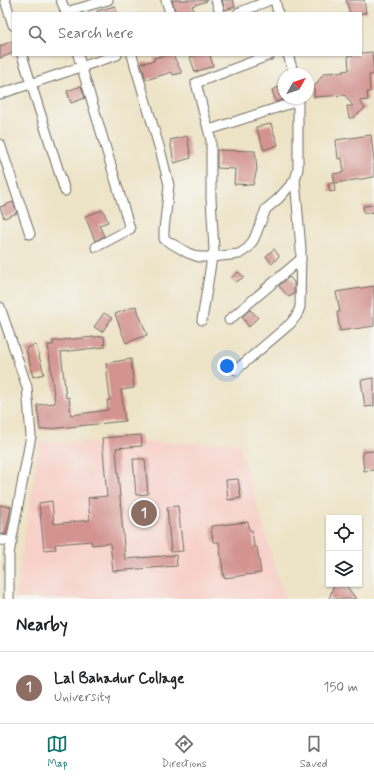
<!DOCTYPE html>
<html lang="en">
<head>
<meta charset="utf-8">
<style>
  body { margin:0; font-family:Mynerve,sans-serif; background:#f6f6f6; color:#202124 }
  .controls { position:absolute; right:12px; bottom:12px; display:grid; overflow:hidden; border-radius:0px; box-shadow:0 1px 3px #0004 }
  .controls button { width:36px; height:36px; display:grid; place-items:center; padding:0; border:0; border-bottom:1px solid #e0e0e0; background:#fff; color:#202124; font:20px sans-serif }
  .compass { position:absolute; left:278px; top:68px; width:36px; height:36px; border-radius:50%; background:#fff; box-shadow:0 1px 3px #0004; rotate:50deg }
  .you { position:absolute; left:227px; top:366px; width:14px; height:14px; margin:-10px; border:3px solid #fff; border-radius:50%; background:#1a73e8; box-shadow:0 0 0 6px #1a73e833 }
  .badge { display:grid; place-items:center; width:26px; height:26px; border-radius:50%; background:#0f766e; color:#fff; font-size:13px; font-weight:700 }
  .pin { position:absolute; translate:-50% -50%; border:2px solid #fff; box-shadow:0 1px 4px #0006 }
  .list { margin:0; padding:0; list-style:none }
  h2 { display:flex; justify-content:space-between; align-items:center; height:52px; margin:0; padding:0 16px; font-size:17px }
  h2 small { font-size:13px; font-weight:400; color:#757577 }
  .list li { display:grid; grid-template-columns:26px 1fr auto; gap:12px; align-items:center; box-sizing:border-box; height:72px; padding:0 16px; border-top:1px solid #e0e0e0 }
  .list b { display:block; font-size:15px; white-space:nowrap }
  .list p { margin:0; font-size:13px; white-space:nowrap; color:#757577 }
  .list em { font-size:13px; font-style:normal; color:#757577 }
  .icon { flex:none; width:22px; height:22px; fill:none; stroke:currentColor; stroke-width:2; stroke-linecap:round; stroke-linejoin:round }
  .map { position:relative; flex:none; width:374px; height:599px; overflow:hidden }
  .search { position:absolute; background:#fff; box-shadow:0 1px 3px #0004; left:12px; right:12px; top:12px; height:44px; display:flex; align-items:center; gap:10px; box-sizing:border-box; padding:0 14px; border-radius:0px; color:#757577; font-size:15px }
  .sheet { height:124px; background:#fff }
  nav { display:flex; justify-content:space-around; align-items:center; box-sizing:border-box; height:56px; border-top:1px solid #e0e0e0; background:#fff; font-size:11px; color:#757577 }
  nav a { display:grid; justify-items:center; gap:2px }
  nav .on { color:#0f766e }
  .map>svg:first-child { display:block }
</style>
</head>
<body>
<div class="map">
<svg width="374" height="599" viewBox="0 0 374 599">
  <rect width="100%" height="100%" fill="#f6f6f2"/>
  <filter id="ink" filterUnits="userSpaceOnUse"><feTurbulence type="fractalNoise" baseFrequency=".025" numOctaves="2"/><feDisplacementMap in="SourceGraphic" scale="8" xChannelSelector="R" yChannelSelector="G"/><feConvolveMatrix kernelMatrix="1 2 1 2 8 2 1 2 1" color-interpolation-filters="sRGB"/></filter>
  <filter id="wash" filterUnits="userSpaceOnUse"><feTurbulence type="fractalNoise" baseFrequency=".012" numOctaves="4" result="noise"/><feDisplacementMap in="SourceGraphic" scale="16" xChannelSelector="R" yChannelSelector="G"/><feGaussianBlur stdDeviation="0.9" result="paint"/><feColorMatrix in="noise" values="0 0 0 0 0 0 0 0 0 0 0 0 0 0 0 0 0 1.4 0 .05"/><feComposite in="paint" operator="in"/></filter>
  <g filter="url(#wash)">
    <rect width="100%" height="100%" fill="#ede3c6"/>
    <path fill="#f7d1c9" d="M40 442 239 443 284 599H14Z"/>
    <g id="blocks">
      <g fill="#d3938f">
        <path d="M172 0H207V1L192 6 195 13H176Z"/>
        <path d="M222 0H233L235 7 225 10Z"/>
        <path d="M346 0H364L366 13H350Z"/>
        <path d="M115 6 117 13H97V11Z"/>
        <path d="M13 41V53L0 58V46Z"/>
        <path d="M372 52 374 74 369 75 370 92H367L368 100 359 101 365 108 353 118H349L347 106H353L345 95 314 97V87L324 73 344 72 343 71 349 70 348 55H361V53Z"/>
        <path d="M167 55H173L182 73 173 75 172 72 146 80 141 63 154 61V58Z"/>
        <path d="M197 55H210L213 66 195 72 190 57Z"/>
        <path d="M284 85V99L276 102 272 90Z"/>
        <path d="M81 86 85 98 71 103 67 91Z"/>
        <path d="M271 124 278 145 264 150 256 127Z"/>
        <path d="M371 135 374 160V177L335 183 333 174 344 172 342 158 338 159 336 140Z"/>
        <path d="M187 136 191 158 174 163 170 140Z"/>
        <path d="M217 150 255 151 257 169 253 185 234 184 235 169 217 168Z"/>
        <path d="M328 183H334L335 191 330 192Z"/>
        <path d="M13 202 17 213 4 218 0 207Z"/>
        <path d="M374 205V212L364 213 363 206Z"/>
        <path d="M103 210 108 222 99 225 104 236 95 241 85 216Z"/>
        <path d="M274 249 279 256 272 264 266 256Z"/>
        <path d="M238 272 244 277 236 282 231 278Z"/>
        <path d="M289 277 294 282V294L289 297 279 286Z"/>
        <path d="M374 286V326L340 331 337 312H340L336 292Z"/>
        <path d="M136 306 147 335 126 343 115 314Z"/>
        <path d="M250 310 258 317 249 327 242 317Z"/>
        <path d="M104 313 112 318 102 332 94 327Z"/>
        <path d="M104 336 105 347 61 352 66 398 69 397 71 415 108 410 107 400H110L106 363 131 359 134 388 121 390 125 421 40 430 37 405 55 403 48 345H53V341Z"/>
        <path d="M36 345 44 374 33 377 26 348Z"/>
        <path d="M374 378V406L365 407 361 380Z"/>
        <path d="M141 435 142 446 116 448 125 559 176 555 177 566 113 571 110 543 92 545 91 541 55 544 56 549 44 550 39 503 52 501 54 524 90 520 88 498 107 496 102 438Z"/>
        <path d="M374 451V470L364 471 362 452Z"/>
        <path d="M133 459H145L148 494 136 495Z"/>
        <path d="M238 479 241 498 228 500 226 480Z"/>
        <path d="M0 505 11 507 6 534H0Z"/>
        <path d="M178 506 183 551 171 552 167 507Z"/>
        <path d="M248 522 249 530H252L254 547H257L261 573 224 578 219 542H213L211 526Z"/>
        <path d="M334 584H345L356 599H329Z"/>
      </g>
    </g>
  </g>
  <g filter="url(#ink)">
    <use href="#blocks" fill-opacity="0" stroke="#6f6b61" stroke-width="1"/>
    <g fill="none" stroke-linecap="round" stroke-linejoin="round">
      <defs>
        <g id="minor">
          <path d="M5 0 13 25"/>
          <path d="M61 0 66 13"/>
          <path d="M166 0 170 13"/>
          <path d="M216 0 220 13"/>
          <path d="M275 0 278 13"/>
          <path d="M66 12 108 0"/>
          <path d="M238 13 270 0"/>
          <path d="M22 55 65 191"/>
          <path d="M78 55 130 229 96 247"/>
          <path d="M132 55 161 153 169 185 164 230V239L188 253 199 257H212L202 320"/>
          <path d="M270 55 196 83 211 140V198L214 250 212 257 239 254 248 248 254 239 266 209 278 199 295 180"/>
          <path d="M288 55 294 74"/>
          <path d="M0 94 117 55"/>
          <path d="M209 130 298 101"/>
          <path d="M0 144 30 234"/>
          <path d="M0 307 27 387 31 436 9 554V599"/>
          <path d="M229 320 301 259"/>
          <path d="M236 370 291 323 297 315 300 307 301 249 295 180 298 169V98"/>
          <path d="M0 540 12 541"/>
        </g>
      </defs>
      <use href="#minor" stroke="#6f6b61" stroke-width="11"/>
      <use href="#minor" stroke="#fff" stroke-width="9"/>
    </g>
  </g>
</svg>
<div class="controls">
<button><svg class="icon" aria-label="locate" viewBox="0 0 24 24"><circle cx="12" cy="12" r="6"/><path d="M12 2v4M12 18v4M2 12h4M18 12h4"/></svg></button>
<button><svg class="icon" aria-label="layers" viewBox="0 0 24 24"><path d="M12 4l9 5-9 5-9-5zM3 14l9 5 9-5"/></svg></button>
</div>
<svg class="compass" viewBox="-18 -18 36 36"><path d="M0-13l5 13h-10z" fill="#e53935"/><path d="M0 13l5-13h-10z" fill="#757577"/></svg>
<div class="you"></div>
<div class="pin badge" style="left:144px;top:513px;background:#8d6e63">1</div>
<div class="search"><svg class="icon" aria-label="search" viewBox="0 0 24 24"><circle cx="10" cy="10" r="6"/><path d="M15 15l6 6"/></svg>Search here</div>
</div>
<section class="sheet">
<h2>Nearby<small></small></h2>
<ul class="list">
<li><span class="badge" style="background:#8d6e63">1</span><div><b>Lal Bahadur Collage</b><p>University</p></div><em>150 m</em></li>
</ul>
</section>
<nav>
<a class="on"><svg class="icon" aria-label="map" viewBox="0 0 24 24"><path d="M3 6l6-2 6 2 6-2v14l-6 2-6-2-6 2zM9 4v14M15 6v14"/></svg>Map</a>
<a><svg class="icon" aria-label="directions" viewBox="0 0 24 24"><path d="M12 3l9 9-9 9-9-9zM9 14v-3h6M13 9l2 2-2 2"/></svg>Directions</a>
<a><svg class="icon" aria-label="saved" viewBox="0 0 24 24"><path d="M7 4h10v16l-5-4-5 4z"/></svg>Saved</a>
</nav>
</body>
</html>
